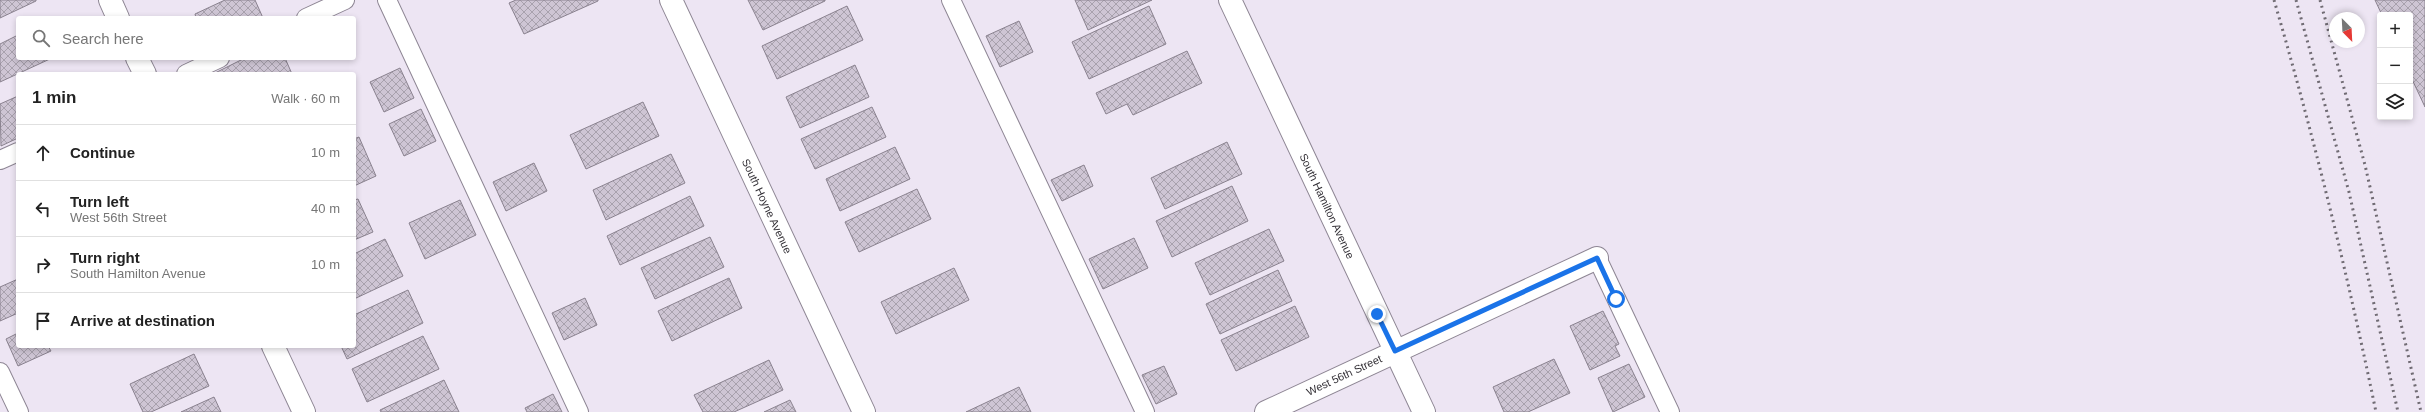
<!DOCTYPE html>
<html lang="en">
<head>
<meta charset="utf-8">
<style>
  body { margin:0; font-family:Arial,sans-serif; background:#f2f2f2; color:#222 }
  .controls { position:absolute; right:12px; top:12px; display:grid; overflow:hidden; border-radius:4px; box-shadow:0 2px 6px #0003 }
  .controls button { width:36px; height:36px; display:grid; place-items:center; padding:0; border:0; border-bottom:1px solid #e0e0e0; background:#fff; color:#222; font:20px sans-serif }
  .compass { position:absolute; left:2329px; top:12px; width:36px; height:36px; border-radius:50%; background:#fff; box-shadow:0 2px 6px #0003; rotate:156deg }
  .stop { position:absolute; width:12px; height:12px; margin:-9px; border:3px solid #1a73e8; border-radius:50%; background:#fff }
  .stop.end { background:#1a73e8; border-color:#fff; box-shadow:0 1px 4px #0008 }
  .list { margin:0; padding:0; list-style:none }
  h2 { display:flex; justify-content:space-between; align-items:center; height:52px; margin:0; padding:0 16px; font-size:17px }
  h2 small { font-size:13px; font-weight:400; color:#767676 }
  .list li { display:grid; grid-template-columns:26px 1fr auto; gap:12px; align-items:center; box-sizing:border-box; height:56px; padding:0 16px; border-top:1px solid #e0e0e0 }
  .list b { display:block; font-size:15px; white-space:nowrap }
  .list p { margin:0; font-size:13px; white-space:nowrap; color:#767676 }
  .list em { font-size:13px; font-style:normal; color:#767676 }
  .icon { flex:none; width:22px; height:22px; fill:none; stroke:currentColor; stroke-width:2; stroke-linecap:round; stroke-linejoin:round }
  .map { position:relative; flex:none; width:2425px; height:412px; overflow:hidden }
  .search { position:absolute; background:#fff; box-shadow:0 2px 6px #0003; left:16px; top:16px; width:340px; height:44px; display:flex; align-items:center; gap:10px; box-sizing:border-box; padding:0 14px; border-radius:4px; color:#767676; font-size:15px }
  .panel { position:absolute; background:#fff; box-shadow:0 2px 6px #0003; left:16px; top:72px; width:340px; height:276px; border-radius:4px }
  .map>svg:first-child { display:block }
</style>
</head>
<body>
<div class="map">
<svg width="2425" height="412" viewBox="0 0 2425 412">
  <defs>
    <pattern id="building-cross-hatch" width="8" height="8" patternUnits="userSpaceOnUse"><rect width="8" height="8" fill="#cec5d4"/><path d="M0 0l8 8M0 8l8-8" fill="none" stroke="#a8a1ad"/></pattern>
  </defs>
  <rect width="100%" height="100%" fill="#ede5f3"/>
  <g fill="url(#building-cross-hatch)" stroke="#8a828f">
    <path d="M0 0H36V1L0 18Z"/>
    <path d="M225 0H255L263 18H196L195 14Z"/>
    <path d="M516 0H598V1L524 34 509 3Z"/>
    <path d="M748 0H825V1L763 30Z"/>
    <path d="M1075 0H1152L1088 30Z"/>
    <path d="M2375 0H2425V107L2410 75V15H2382Z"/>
    <path d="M847 6 863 40 777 79 762 46Z"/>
    <path d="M1149 6 1166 44 1089 79 1072 42Z"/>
    <path d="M1019 21 1033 52 1000 67 986 36Z"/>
    <path d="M18 35V58H52L0 82V44Z"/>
    <path d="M1187 51 1202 83 1133 115 1127 104 1106 114 1096 93Z"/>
    <path d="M245 58H285L292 74H213Z"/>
    <path d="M855 65 869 97 800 128 786 97Z"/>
    <path d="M400 68 414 98 384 112 370 82Z"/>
    <path d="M18 96V138L1 146 0 104Z"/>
    <path d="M643 102 659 136 586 169 570 135Z"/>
    <path d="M872 107 886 137 815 169 801 139Z"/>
    <path d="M421 109 436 141 404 156 389 124Z"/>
    <path d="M359 137 376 176 354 186V139Z"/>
    <path d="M1227 142 1242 174 1165 209 1151 178Z"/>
    <path d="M895 147 910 179 840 211 826 179Z"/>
    <path d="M671 154 685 183 606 220 593 190Z"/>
    <path d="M534 163 547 191 506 211 493 182Z"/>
    <path d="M1084 165 1093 186 1062 201 1051 180Z"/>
    <path d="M1232 186 1248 221 1172 257 1156 221Z"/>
    <path d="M917 189 931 219 859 252 845 222Z"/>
    <path d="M690 196 704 226 620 265 607 236Z"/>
    <path d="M358 199 373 232 354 240V200Z"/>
    <path d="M460 200 476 235 425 259 409 223Z"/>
    <path d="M1269 229 1284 261 1210 295 1195 263Z"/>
    <path d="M710 237 724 267 655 299 641 268Z"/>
    <path d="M1134 238 1148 268 1103 289 1089 259Z"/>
    <path d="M385 239 403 276 354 299V254Z"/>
    <path d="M954 268 969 300 896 334 881 302Z"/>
    <path d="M1278 270 1292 301 1220 334 1206 304Z"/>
    <path d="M729 278 742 308 672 341 658 311Z"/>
    <path d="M18 279V313L0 321V287Z"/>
    <path d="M408 290 423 323 347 359 341 346H354V315Z"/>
    <path d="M585 298 597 325 564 340 552 313Z"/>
    <path d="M1295 306 1309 337 1236 371 1221 340Z"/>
    <path d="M1603 311 1619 344 1615 346 1620 356 1590 370 1570 326Z"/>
    <path d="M18 333V346H48L51 351 18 366 6 339Z"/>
    <path d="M423 336 439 369 367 402 352 369Z"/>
    <path d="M194 354 209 386 151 412H143L130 384Z"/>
    <path d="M1554 359 1570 393 1528 412H1504L1493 387Z"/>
    <path d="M769 360 783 390 734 412H703L694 395Z"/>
    <path d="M1629 364 1645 397 1613 412 1598 378Z"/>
    <path d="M1164 366 1177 394 1156 404 1142 375Z"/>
    <path d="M444 380 459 412H381L380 410Z"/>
    <path d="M1019 387 1031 412H966Z"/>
    <path d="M553 394 562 412H527L525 408Z"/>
    <path d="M214 397 221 412H181Z"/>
    <path d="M790 400 796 412H764Z"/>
  </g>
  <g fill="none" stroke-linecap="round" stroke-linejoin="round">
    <defs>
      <g id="lane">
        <path d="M387 0 579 412"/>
        <path d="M951 0 1145 412"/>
        <path d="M306 18 345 0"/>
        <path d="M186 74 220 58"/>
        <path d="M0 160 18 152"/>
        <path d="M1597 258 1670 412"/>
        <path d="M0 372 19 412"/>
      </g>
      <g id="street">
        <path d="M110 0 118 18"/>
        <path d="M671 0 864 412"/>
        <path d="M1230 0 1424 412"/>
        <path d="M137 58 145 74"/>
        <path d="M273 346 304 412"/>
        <path d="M1266 412 1597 258"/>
      </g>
    </defs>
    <use href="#lane" stroke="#8e8694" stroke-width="20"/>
    <use href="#street" stroke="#8e8694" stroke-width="24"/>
    <use href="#lane" stroke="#fff" stroke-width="18"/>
    <use href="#street" stroke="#fff" stroke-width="22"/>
    <g stroke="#706b73" stroke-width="3" stroke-dasharray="2 4" stroke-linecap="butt">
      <path d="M2274 0C2314 137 2347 272 2376 412"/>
      <path d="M2296 0 2349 192 2398 412"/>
      <path d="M2320 0 2365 165 2421 412"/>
    </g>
  </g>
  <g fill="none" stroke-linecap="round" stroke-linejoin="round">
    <path stroke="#1a73e8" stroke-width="5" d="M1377 314 1395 351 1597 258 1616 299"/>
  </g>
  <g text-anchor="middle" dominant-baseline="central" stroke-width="4" stroke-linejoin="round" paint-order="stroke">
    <g font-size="11" fill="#353238" stroke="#fff">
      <text transform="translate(767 206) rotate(65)">South Hoyne Avenue</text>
      <text transform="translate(1327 206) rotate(65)">South Hamilton Avenue</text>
      <text transform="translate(1344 375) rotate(-25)">West 56th Street</text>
    </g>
  </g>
</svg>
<div class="controls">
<button>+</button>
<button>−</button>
<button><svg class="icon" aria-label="layers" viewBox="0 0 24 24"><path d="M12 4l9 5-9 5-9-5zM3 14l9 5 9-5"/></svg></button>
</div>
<svg class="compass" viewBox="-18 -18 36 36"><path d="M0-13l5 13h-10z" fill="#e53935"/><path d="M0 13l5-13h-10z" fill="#767676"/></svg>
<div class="stop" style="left:1616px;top:299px"></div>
<div class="stop end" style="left:1377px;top:314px"></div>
<div class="search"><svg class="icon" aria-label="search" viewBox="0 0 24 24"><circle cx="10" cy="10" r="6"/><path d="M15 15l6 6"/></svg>Search here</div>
<section class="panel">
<h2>1 min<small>Walk · 60 m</small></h2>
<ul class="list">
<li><svg class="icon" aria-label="ahead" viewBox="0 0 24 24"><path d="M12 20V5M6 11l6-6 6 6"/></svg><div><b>Continue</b></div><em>10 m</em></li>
<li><svg class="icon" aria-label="left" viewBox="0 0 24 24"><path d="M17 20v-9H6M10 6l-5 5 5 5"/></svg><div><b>Turn left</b><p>West 56th Street</p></div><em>40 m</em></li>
<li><svg class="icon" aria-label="right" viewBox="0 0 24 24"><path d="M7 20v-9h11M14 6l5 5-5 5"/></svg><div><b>Turn right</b><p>South Hamilton Avenue</p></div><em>10 m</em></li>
<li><svg class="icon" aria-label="arrive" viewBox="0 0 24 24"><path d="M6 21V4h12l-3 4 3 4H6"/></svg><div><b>Arrive at destination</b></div></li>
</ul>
</section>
</div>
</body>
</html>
